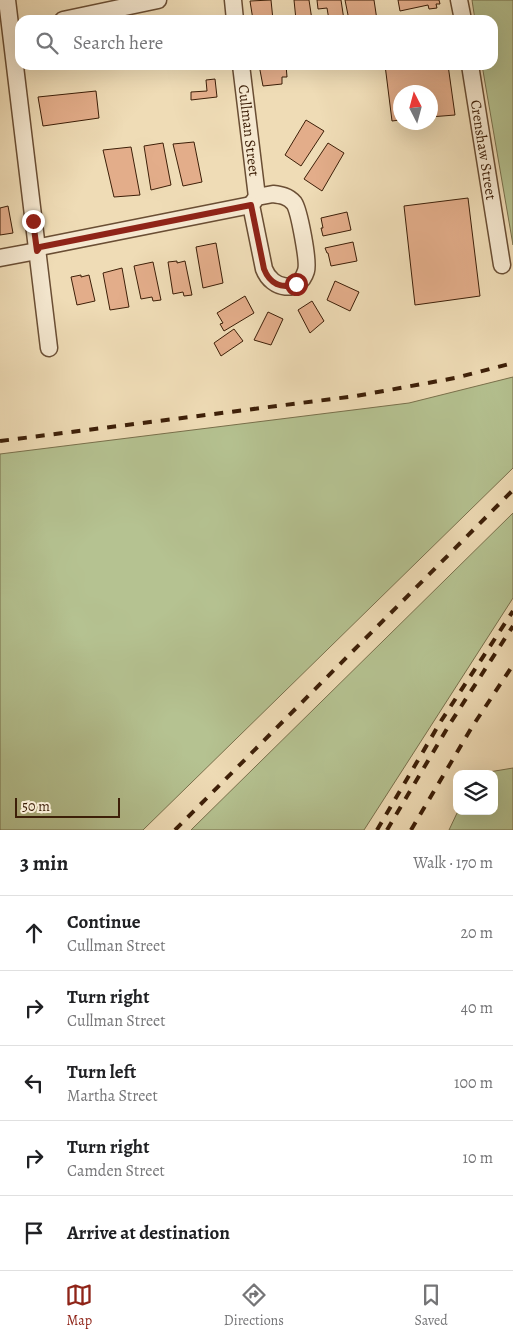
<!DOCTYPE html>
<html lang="en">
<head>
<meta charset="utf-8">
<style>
  body { margin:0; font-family:Alegreya,serif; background:#f2f2f2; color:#202124 }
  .controls { position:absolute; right:15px; bottom:15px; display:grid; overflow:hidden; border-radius:10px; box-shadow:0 5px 20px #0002 }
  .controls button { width:45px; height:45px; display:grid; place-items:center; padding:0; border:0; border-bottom:1px solid #e0e0e0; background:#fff; color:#202124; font:25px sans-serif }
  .compass { position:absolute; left:393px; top:85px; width:45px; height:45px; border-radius:50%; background:#fff; box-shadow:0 5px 20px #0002; rotate:354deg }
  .scale { position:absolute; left:15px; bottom:12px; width:105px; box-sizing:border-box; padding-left:5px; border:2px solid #3d1f08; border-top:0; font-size:14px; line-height:18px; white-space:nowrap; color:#3d1f08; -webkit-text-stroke:4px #f5e8d0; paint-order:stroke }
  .stop { position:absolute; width:15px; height:15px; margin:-11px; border:4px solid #8f2418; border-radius:50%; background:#fff }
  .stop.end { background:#8f2418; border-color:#fff; box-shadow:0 1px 5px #0008 }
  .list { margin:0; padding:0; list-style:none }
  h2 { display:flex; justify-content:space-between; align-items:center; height:65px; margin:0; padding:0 20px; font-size:21px }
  h2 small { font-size:16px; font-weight:400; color:#757577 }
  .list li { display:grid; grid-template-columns:32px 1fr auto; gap:15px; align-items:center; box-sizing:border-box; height:75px; padding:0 20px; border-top:1px solid #e0e0e0 }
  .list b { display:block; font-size:19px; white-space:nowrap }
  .list p { margin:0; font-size:16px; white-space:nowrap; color:#757577 }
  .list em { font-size:16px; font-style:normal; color:#757577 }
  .icon { flex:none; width:28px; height:28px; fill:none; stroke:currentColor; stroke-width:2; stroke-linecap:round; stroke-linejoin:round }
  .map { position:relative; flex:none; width:513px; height:830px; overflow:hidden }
  .search { position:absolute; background:#fff; box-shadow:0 5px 20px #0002; left:15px; right:15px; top:15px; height:55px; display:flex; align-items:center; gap:12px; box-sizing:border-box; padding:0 18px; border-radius:15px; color:#757577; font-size:19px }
  .sheet { height:440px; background:#fff }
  nav { display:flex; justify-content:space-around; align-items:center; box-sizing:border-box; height:70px; border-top:1px solid #e0e0e0; background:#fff; font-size:14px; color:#757577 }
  nav a { display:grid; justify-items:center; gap:2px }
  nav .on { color:#8f2418 }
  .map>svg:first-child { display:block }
</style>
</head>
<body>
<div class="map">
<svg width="513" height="830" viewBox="0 0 513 830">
  <rect width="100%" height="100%" fill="#efdcb6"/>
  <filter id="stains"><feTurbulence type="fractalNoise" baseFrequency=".004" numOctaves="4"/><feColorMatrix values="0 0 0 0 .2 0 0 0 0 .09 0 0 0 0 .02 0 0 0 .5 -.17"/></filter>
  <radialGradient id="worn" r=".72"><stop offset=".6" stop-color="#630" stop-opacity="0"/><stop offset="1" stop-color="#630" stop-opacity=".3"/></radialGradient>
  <g fill="#b5c291" stroke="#79704c">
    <path d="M472 0H513V245L482 65H493V20H475Z"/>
    <path d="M513 377V468L143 830H0V454L409 403Z"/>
    <path d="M513 513V598L364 830H191Z"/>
    <path d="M513 768V830H449L458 811H494V774H477Z"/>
  </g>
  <g fill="#e3ad8a" stroke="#3d1f08">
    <path d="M271 0 273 20H253L250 1Z"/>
    <path d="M294 0H309L312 20H296Z"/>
    <path d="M317 0H341L344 20H329L327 8 318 9Z"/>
    <path d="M345 0H374L377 20H349Z"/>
    <path d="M398 0H439L440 4H436L437 8 429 9 428 5 400 11Z"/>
    <path d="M259 65H286L287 77H282V84L263 86Z"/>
    <path d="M385 65H448L455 115 430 117V92H400V120L392 121Z"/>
    <path d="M215 79 217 97 191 100V92L207 91 206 80Z"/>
    <path d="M96 91 99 118 43 126 38 97Z"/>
    <path d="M306 120 324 131 301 166 285 155Z"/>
    <path d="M194 142 202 182 183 186 173 144Z"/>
    <path d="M163 143 171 185 151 190 144 146Z"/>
    <path d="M328 143 344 153 322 191 304 179Z"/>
    <path d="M131 147 140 195 114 197 103 150Z"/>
    <path d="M468 198 480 296 415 305 404 206Z"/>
    <path d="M8 206 13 233 0 235V208Z"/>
    <path d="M347 212 351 230 323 236 321 228H323L321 218Z"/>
    <path d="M353 242 357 261 331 266 328 253H327L325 248Z"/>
    <path d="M216 243 223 283 203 288 196 247Z"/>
    <path d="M177 261V263L185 261 192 295 184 296 183 292 173 294 168 262Z"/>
    <path d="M153 262 161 300 153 301 152 297 141 299 134 266Z"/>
    <path d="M122 268 129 307 110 310 103 273Z"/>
    <path d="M81 275V277L89 275 95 301 77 305 71 277Z"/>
    <path d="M335 281 359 292 350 311 327 300Z"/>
    <path d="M245 296 254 313 224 331 220 324 223 323 217 313Z"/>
    <path d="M312 301 324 321 310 333 298 310Z"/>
    <path d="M268 312 283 319 271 345 254 340Z"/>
    <path d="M234 329 243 341 221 356 214 343Z"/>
  </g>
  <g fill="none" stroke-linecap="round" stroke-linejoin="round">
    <defs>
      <g id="minor">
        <path d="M7 0 49 348"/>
        <path d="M233 0 235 20"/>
        <path d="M459 0 463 20"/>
        <path d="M63 20 158 0"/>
        <path id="s1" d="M241 65 257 197"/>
        <path id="s2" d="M470 65 502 265"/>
        <path d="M273 194C281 195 288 196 294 203 299 210 309 262 306 271 299 294 272 290 264 269L251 205 257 197Z"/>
        <path d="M0 258 37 251 40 247 251 205"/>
      </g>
    </defs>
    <use href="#minor" stroke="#6a4e34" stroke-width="19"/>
    <use href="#minor" stroke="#f5e8d0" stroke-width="16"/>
    <g stroke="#3d1f08" stroke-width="4" stroke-dasharray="9 9" stroke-linecap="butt">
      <path d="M0 441 356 396 455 378 513 363"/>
      <path d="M175 830 513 490"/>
      <path d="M377 830 441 721 513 611"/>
      <path d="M387 830 451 722 513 626"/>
      <path d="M411 830 472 727 513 665"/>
    </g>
  </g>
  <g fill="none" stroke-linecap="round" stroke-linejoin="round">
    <path stroke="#8f2418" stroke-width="6" d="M33 221 37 251 40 247 251 205 264 269C270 284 281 289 296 284"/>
  </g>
  <g text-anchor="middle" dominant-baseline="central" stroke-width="4" stroke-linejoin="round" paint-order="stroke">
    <g font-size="15" fill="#3d1f08" stroke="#f5e8d0">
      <text stroke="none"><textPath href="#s1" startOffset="66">Cullman Street</textPath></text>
      <text stroke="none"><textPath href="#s2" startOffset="86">Crenshaw Street</textPath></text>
    </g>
  </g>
  <rect width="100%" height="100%" filter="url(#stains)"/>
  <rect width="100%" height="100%" fill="url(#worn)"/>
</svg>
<div class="controls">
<button><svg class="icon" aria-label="layers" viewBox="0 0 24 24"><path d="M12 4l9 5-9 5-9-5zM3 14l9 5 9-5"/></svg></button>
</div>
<svg class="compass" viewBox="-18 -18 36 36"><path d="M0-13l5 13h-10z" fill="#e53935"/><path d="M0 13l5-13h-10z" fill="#757577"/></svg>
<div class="scale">50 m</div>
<div class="stop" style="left:296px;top:284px"></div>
<div class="stop end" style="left:33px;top:221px"></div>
<div class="search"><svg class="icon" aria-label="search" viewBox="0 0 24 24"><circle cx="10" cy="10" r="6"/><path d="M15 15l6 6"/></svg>Search here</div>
</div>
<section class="sheet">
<h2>3 min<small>Walk · 170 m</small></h2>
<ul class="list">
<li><svg class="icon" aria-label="ahead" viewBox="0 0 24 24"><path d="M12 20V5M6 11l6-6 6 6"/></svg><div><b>Continue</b><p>Cullman Street</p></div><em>20 m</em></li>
<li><svg class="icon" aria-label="right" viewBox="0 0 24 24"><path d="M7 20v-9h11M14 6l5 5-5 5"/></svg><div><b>Turn right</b><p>Cullman Street</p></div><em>40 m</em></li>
<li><svg class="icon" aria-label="left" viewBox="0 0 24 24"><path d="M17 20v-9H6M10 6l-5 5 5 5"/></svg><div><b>Turn left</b><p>Martha Street</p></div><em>100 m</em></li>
<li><svg class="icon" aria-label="right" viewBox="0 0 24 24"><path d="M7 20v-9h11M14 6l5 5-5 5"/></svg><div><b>Turn right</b><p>Camden Street</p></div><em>10 m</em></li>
<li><svg class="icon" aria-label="arrive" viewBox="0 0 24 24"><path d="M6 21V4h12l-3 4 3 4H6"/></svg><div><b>Arrive at destination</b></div></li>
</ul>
</section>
<nav>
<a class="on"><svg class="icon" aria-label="map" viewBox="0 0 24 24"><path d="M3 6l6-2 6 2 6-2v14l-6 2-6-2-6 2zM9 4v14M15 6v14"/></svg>Map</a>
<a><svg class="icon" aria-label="directions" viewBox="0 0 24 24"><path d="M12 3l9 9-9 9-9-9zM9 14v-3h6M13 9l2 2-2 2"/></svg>Directions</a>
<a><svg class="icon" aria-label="saved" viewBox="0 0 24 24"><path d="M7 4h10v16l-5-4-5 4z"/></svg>Saved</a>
</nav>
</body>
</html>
